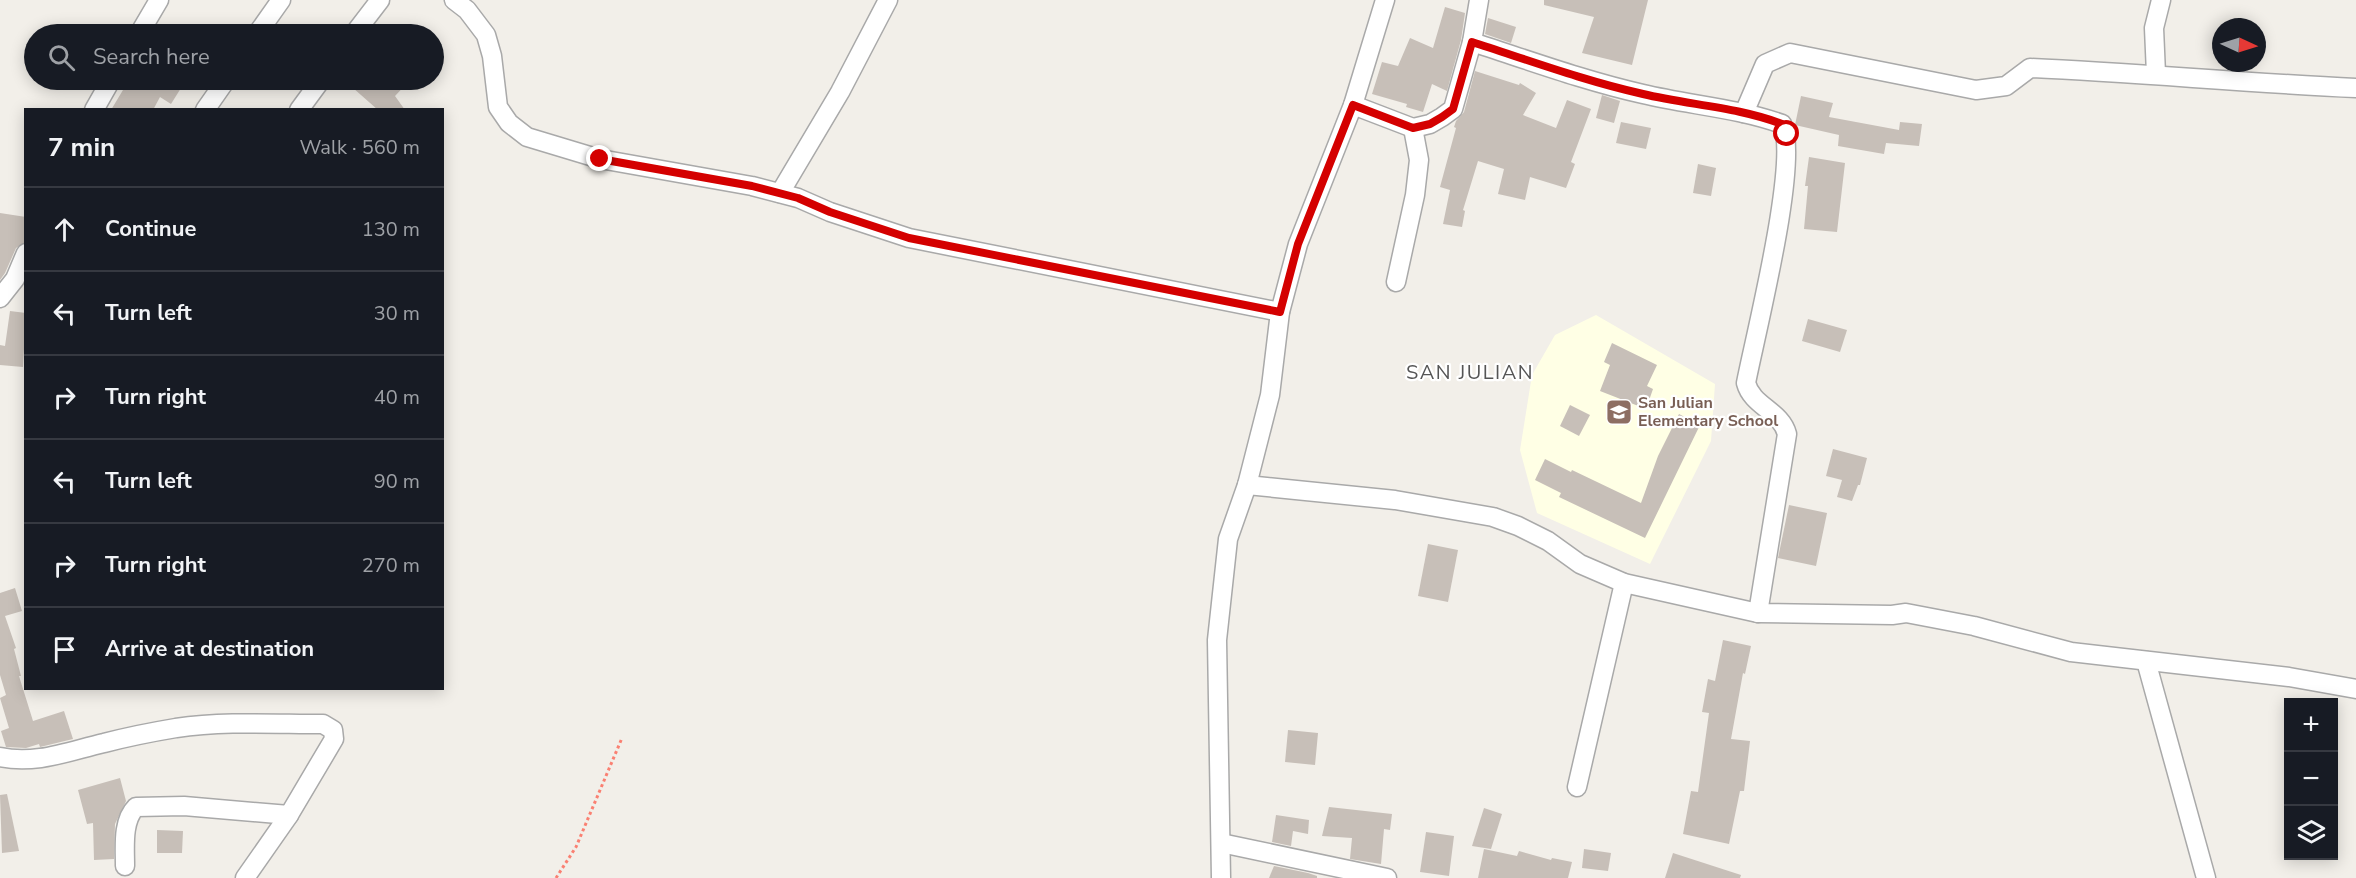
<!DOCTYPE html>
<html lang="en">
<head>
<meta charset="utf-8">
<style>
  body { margin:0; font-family:"Nunito Sans",sans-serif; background:#20242c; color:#f1f3f6 }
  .controls { position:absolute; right:18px; bottom:18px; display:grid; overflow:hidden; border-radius:0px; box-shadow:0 3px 15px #0003 }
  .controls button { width:54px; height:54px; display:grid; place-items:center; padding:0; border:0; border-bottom:2px solid #363941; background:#171b24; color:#f1f3f6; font:30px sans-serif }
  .compass { position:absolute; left:2212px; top:18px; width:54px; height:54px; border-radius:50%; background:#171b24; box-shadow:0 3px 15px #0003; rotate:94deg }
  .stop { position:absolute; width:18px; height:18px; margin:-14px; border:4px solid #d40000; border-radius:50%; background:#fff }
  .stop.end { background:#d40000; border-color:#fff; box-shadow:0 2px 6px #0008 }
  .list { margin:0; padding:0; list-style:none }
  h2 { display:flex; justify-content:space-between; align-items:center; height:78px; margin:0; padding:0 24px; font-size:26px }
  h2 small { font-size:20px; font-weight:400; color:#9ea1a6 }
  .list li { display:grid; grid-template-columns:39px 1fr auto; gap:18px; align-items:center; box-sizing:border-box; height:84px; padding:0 24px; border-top:2px solid #363941 }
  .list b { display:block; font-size:22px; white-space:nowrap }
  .list em { font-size:20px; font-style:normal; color:#9ea1a6 }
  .icon { flex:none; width:33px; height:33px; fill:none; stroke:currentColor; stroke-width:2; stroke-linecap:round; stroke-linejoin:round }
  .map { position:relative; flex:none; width:2356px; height:878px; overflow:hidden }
  .search { position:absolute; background:#171b24; box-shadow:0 3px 15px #0003; left:24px; top:24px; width:420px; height:66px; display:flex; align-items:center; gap:15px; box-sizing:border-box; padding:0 21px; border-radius:33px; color:#9ea1a6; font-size:22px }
  .panel { position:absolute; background:#171b24; box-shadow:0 3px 15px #0003; left:24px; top:108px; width:420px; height:582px; border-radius:0px }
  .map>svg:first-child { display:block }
</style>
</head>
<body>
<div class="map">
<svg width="2356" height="878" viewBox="0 0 2356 878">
  <rect width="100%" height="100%" fill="#f2efe9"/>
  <path fill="#ffffe5" d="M1596 315 1715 384 1711 441 1650 564 1537 513 1520 450 1532 375 1555 335Z"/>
  <g fill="#c7bfb8">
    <path d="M1544 0H1648L1632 65 1582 53 1594 17 1544 5Z"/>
    <path d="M1445 7 1465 13 1461 40 1447 91 1432 84 1423 112 1406 107 1407 104 1372 94 1382 62 1398 66 1410 38 1433 48Z"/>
    <path d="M1488 18 1516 27 1511 43 1485 34Z"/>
    <path d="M1475 71 1519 85 1520 83 1536 93 1523 115 1556 128 1567 100 1591 109 1571 162 1575 164 1566 188 1530 177 1525 200 1498 194 1504 169 1478 161 1463 210 1465 211 1462 227 1443 224 1450 190 1440 187 1456 128 1454 127 1456 121 1464 112Z"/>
    <path d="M129 80H186L171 104 160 97 153 110H111Z"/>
    <path d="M344 80H410L395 96 405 110H378Z"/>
    <path d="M1602 95 1620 101 1614 123 1596 118Z"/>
    <path d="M1801 96 1833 103 1829 117 1899 130 1900 122 1922 124 1919 146 1886 143 1884 154 1838 146 1839 135 1795 125Z"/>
    <path d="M1621 122 1651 128 1646 149 1616 143Z"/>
    <path d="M1809 157 1845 163 1837 232 1804 229 1808 186H1805Z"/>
    <path d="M1698 164 1716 168 1711 196 1693 193Z"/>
    <path d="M0 213 26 217V242L16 248 5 273 0 280Z"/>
    <path d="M10 311 26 313 23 367 0 365V345L5 346Z"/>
    <path d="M1808 319 1847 330 1840 352 1802 341Z"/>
    <path d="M1612 343 1657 365 1647 386 1653 389 1646 409 1600 391 1610 365 1604 362Z"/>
    <path d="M1570 405 1590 415 1579 436 1560 426Z"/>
    <path d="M1679 414 1700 425 1645 538 1559 497 1561 493 1535 480 1545 459 1571 472 1572 470 1641 503 1658 456Z"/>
    <path d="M1833 449 1867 458 1860 485H1858L1852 501 1837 497 1842 480 1826 476Z"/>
    <path d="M1789 505 1827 513 1816 566 1778 558Z"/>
    <path d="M1428 544 1458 550 1448 602 1418 596Z"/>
    <path d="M15 588 22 611 5 616 16 648 14 649 21 676H19L33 721 64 711 73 739 40 747 39 744 26 748 6 747 1 731 9 728 0 698 6 695 0 675V593Z"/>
    <path d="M1723 640 1751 646 1745 674 1743 673 1731 739 1750 741 1744 791H1740L1729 844 1683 834 1691 791 1698 792 1709 713 1702 712 1708 679 1715 681Z"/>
    <path d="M1288 730 1318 733 1315 765 1285 762Z"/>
    <path d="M120 778 126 801 115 824 114 859 94 860 93 823 87 824 78 790Z"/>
    <path d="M7 794 19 851 2 853 0 795Z"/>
    <path d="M1329 807 1392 814 1390 830 1384 829 1381 864 1350 859 1352 838 1322 836Z"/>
    <path d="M1484 808 1502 814 1491 849 1472 846Z"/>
    <path d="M1276 815 1309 820 1308 834 1293 831 1291 846 1272 842Z"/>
    <path d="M157 830 183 831 182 853H157Z"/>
    <path d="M1426 832 1454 836 1449 876 1420 872Z"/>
    <path d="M1484 849 1517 856 1519 851 1551 860 1552 858 1572 862 1568 878H1478Z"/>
    <path d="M1584 849 1611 853 1608 871 1582 868Z"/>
    <path d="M1673 853 1741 875 1740 878H1665Z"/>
    <path d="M1274 866 1308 873 1317 876V878H1269Z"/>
  </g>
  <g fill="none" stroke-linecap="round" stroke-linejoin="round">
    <defs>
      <g id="street">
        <path d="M454 0 467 10 486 35 492 56 498 107 509 123 527 137 600 159 752 186 798 198 830 212 909 238 1280 312"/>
        <path d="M1479 0 1472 42C1528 60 1585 81 1643 94 1689 105 1737 108 1782 124 1800 160 1755 336 1746 383 1752 406 1781 411 1787 434L1758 613"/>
        <path d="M139 34 159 0"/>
        <path d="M257 34 281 0"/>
        <path d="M354 34 380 0"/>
        <path d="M2156 74 2154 28 2161 0"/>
        <path d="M1353 105 1413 128 1430 124 1442 117 1453 109 1472 42"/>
        <path d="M94 110 111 80"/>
        <path d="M205 110 226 80"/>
        <path d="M299 110 321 80"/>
        <path d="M1744 113 1765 64 1790 53 1976 90 2006 86 2030 68C2139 73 2247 83 2356 88"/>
        <path d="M780 193 840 92 888 0"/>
        <path d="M1396 282 1415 195 1419 160 1413 128"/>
        <path d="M0 298 15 279 26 253"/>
        <path d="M1247 485 1395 500 1493 517 1518 526 1548 541 1580 564 1624 583 1758 613 1892 615 1906 613 1974 626 2071 652 2289 677 2356 689"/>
        <path d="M2146 661 2206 878"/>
        <path d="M0 757C35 765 69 751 104 743 127 737 152 732 176 728 225 721 274 724 323 724L333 730 334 739 289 815 245 878"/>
        <path d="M1577 787 1624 583"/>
        <path d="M1221 843 1387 878"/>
        <path d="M125 866C125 847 122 821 136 807L184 806 289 815"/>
        <path d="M1221 878 1217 640 1228 539 1247 485 1270 395 1280 312 1298 244 1353 105 1385 0"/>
      </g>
    </defs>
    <use href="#street" stroke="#a9a9a9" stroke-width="21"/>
    <path stroke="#fa8072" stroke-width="3" stroke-dasharray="3 3" stroke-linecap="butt" d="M556 878 576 847 622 738"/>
    <use href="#street" stroke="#fff" stroke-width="18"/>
  </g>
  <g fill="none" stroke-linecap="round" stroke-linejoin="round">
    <path stroke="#d40000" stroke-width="8" d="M600 159 752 186 798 198 830 212 909 238 1280 312 1298 244 1353 105 1413 128 1430 124 1442 117 1453 109 1472 42C1528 60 1585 81 1643 94 1689 105 1738 107 1782 124L1787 134"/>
  </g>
  <defs>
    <symbol id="school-square" viewBox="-11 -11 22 22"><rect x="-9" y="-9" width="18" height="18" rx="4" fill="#8d6e63" stroke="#fff"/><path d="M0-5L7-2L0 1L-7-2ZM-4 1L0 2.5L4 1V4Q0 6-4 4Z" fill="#fff"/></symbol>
  </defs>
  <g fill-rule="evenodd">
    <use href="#school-square" x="1604" y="397" width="30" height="30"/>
  </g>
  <g text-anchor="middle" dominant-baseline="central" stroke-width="4.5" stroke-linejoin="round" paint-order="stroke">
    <g font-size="16" font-weight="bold" fill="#785e54" stroke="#fff" text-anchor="start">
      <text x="1638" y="403">San Julian<tspan x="1638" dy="18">Elementary School</tspan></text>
    </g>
    <g font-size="20" letter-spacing="1.5" fill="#555" stroke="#fff">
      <text x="1470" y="372">SAN JULIAN</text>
    </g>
  </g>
</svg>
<div class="controls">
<button>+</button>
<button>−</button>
<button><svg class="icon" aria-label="layers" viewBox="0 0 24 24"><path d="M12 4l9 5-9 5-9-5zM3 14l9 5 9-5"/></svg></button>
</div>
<svg class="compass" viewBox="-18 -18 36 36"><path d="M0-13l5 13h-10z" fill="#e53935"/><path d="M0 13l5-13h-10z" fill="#9ea1a6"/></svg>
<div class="stop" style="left:1787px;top:134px"></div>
<div class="stop end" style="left:600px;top:159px"></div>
<div class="search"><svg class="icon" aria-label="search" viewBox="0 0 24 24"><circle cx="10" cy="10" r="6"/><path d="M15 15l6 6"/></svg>Search here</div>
<section class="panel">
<h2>7 min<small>Walk · 560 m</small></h2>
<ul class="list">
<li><svg class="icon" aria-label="ahead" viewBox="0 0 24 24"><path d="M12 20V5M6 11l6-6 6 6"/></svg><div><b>Continue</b></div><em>130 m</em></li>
<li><svg class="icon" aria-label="left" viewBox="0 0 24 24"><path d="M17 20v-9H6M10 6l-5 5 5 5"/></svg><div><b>Turn left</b></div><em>30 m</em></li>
<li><svg class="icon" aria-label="right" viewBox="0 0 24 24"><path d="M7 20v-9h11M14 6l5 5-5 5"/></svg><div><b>Turn right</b></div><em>40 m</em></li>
<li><svg class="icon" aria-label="left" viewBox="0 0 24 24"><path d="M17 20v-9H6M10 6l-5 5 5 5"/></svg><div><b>Turn left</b></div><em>90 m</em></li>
<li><svg class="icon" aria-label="right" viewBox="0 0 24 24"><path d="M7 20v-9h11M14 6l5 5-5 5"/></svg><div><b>Turn right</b></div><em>270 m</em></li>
<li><svg class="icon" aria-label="arrive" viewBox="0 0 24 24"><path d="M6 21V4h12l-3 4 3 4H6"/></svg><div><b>Arrive at destination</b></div></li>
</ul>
</section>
</div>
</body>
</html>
